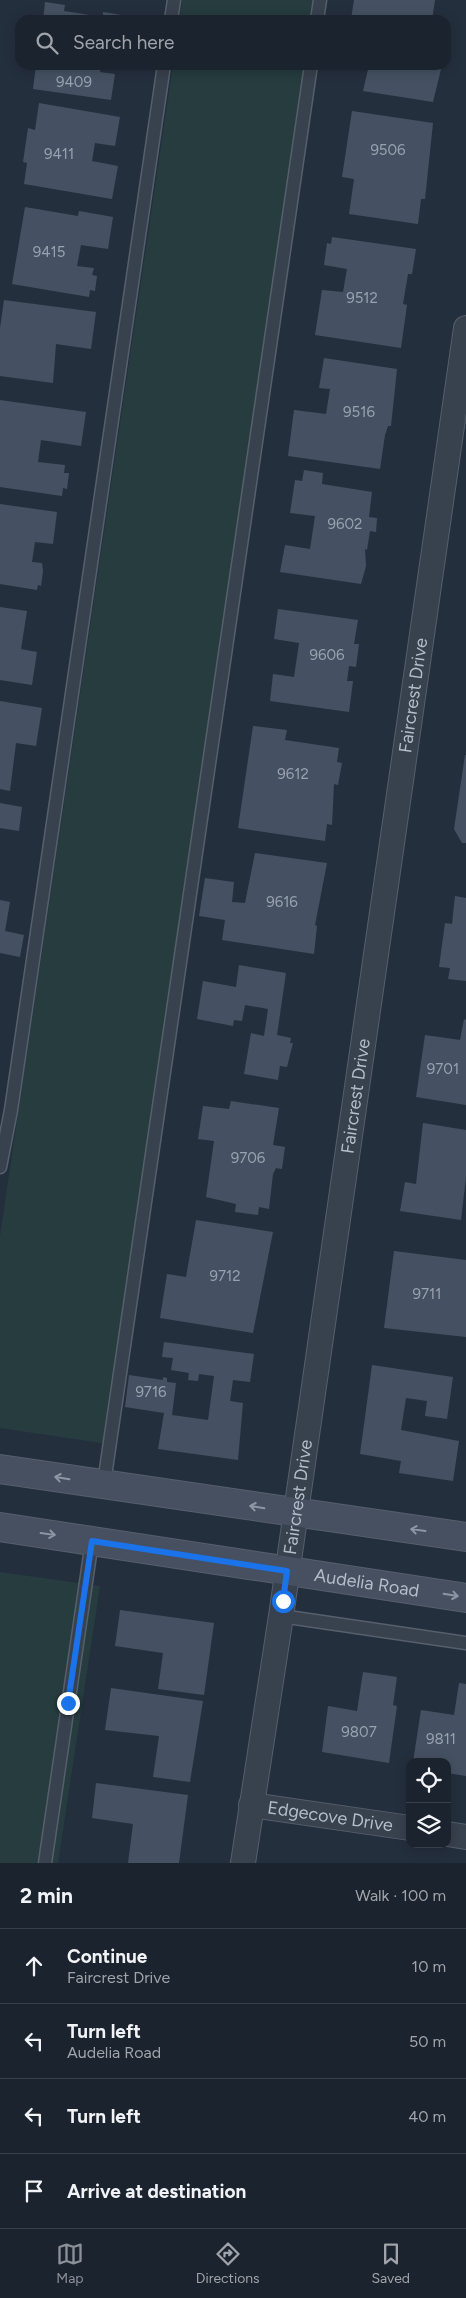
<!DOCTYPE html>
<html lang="en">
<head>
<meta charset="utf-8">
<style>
  body { margin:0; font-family:Figtree,sans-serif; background:#242b36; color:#f1f3f6 }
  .controls { position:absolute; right:15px; bottom:15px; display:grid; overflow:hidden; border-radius:10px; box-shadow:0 2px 12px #0003 }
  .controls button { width:45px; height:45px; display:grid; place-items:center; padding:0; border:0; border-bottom:1px solid #39404a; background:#1b232e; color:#f1f3f6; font:25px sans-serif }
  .stop { position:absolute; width:15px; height:15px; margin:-11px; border:4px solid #1a73e8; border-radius:50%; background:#fff }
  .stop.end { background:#1a73e8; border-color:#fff; box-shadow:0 1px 5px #0008 }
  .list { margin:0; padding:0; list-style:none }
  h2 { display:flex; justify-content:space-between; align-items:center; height:65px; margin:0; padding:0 20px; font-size:21px }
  h2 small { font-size:16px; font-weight:400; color:#a0a4aa }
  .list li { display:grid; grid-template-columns:32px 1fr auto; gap:15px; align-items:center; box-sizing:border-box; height:75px; padding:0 20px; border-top:1px solid #39404a }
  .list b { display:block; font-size:19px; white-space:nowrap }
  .list p { margin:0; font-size:16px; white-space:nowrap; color:#a0a4aa }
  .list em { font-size:16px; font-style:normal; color:#a0a4aa }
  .icon { flex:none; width:28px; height:28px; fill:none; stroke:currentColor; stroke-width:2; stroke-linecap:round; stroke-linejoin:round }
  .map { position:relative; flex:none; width:466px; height:1863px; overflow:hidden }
  .search { position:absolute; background:#1b232e; box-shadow:0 2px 12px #0003; left:15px; right:15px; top:15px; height:55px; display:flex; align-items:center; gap:12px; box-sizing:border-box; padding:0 18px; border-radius:15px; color:#a0a4aa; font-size:19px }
  .sheet { height:365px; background:#1b232e }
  nav { display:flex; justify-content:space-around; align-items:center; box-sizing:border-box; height:70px; border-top:1px solid #39404a; background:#1b232e; font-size:14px; color:#a0a4aa }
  nav a { display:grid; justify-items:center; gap:2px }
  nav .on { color:#8c9099 }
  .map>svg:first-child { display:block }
</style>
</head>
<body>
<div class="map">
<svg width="466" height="1863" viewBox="0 0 466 1863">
  <rect width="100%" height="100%" fill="#242f3e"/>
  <g fill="#263c3f">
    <path d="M182 0H323L320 20H179Z"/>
    <path d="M173 65H314L115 1445 0 1428V1236Z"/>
    <path d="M0 1572 100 1586 58 1863H0Z"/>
  </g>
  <g fill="#455162">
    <path d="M354 0H435L432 20 351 19Z"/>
    <path d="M45 2 65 5 64 11 103 17V12L141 18V20H43Z"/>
    <path d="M36 65 101 66 100 72 115 74 111 100 33 89Z"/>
    <path d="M369 65H442L433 102 363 91Z"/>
    <path d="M39 103 120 117 115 146 95 143 92 161 118 166 112 199 24 184 27 163 23 162 28 128 35 130Z"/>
    <path d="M352 111 433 123 425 199H421L418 224 349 214 354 179 342 177Z"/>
    <path d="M25 207 78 216 79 211 113 217 108 249 81 245 77 266 94 268 92 275 97 276 95 291 90 290 89 297 12 284Z"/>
    <path d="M332 237 416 249 412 274H408L403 304 407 305 401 348 315 335 322 290 343 292 347 269 324 265 327 243 331 244Z"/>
    <path d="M4 300 96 312 91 349 56 344 53 383 0 376V328Z"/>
    <path d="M324 358 397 369 391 426H388L385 435 380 469 288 456 294 410 326 414 330 389 319 388Z"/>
    <path d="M0 400 86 412 81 446 41 440 38 462 65 465 64 473H69L67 489 63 488 62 496 0 487Z"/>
    <path d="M304 470 323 473 322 484 372 492 369 517 377 518 376 532 370 531 367 550 365 549 366 566 361 584 280 572 285 545 310 549 315 516 290 513 295 480 302 481Z"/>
    <path d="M0 504 57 512 53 544 35 542 32 562 42 563 43 571 41 586 38 585 37 590 0 584Z"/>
    <path d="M0 607 27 611 21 649 37 652 32 685 0 680Z"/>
    <path d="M278 609 358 620 354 644H359L356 667 349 666 347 681H353L349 712 270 701 273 674 294 677 299 643 274 639Z"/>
    <path d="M0 701 42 708 36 746 16 743 10 791 0 789Z"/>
    <path d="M253 726 287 730 285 740 339 748 337 762 342 763 338 785 334 784 332 825 327 824 325 841 238 828Z"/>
    <path d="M465 755H466V843H462L454 829Z"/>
    <path d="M0 803 22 807 19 831 0 828Z"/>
    <path d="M255 853 327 863 315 925 317 926 314 954 222 940 225 920 199 916 205 878 234 882 232 902 245 903Z"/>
    <path d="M455 896 466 898V981L448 979 450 968 439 967 445 923 452 924Z"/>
    <path d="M0 900 10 902 5 931 24 935 20 957 0 953Z"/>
    <path d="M239 965 286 973 277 1035 291 1038 290 1043H293L287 1067 280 1066 278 1080 244 1074 251 1033 264 1036 268 1009 245 1005 242 1021 234 1020 233 1026 197 1019 203 981 236 987Z"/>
    <path d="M464 1019 466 1020V1105L416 1097 425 1035 460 1040Z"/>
    <path d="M231 1101 279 1108 273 1145 285 1147 282 1169 276 1168 273 1174 269 1209 259 1207 258 1215 235 1212 236 1204 206 1197 214 1141 198 1139 203 1106 229 1109Z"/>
    <path d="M423 1123 466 1130V1177L461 1220 400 1211 405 1182 416 1184Z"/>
    <path d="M196 1220 273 1232 253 1333 160 1318 167 1274 186 1277Z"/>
    <path d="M394 1251 466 1260V1337L384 1328Z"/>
    <path d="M164 1342 254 1354 250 1382 233 1380 230 1401 243 1403 238 1460 158 1449 164 1413 125 1407 129 1375 163 1380V1377L167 1378V1382L176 1383 172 1415 208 1420 214 1376 199 1374 198 1381 188 1380 189 1373 171 1370 173 1358 162 1357Z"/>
    <path d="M372 1365 453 1377 447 1419 425 1416 427 1401 406 1398 401 1430 459 1441 453 1481 399 1473 401 1461 360 1454Z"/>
    <path d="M120 1610 214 1623 204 1695 158 1689 163 1653 115 1646Z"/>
    <path d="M363 1672 397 1677 393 1705 397 1706 389 1763 322 1752 328 1706 357 1711Z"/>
    <path d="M459 1683 466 1684V1776L447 1773V1762H413L421 1710 454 1715Z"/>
    <path d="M111 1688 203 1701 190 1782 153 1777 159 1736 105 1730Z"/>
    <path d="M96 1783 188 1795 179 1863H128L133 1824 92 1818Z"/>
  </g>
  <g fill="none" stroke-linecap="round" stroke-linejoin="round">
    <defs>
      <g id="service">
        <path d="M171 20 174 0"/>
        <path d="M317 20 320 0"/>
        <path d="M0 1167 11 1110 164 65"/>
        <path d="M104 1483 311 65"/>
        <path d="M281 1616 466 1643"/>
        <path d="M45 1863 92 1541"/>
      </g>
      <g id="minor">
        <path id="s1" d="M251 1805 410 1828"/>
        <path d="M447 1834 466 1837"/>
        <path id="s2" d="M243 1863 281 1616 466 328"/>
      </g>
      <g id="secondary">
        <path d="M0 1469 466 1537"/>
        <path id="s3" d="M0 1527 466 1598"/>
      </g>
    </defs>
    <use href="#service" stroke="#565f6c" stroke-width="15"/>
    <use href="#minor" stroke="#565f6c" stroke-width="26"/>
    <use href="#secondary" stroke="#565f6c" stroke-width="30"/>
    <use href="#service" stroke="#38414e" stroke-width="12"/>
    <use href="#minor" stroke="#38414e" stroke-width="24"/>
    <use href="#secondary" stroke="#465061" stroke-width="28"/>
  </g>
  <defs><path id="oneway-shaft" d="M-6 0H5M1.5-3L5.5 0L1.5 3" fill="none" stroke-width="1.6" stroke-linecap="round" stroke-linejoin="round" transform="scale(1.25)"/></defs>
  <g stroke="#8e96a5">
    <use href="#oneway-shaft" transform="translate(62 1478) rotate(-171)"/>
    <use href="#oneway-shaft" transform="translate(257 1507) rotate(-171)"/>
    <use href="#oneway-shaft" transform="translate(418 1530) rotate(-172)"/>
    <use href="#oneway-shaft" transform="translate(48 1534) rotate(8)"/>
    <use href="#oneway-shaft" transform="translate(451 1595) rotate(9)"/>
  </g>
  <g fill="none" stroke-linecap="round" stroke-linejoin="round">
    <path stroke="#1a73e8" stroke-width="6" d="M68 1703 92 1541 287 1571 283 1601"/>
  </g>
  <g text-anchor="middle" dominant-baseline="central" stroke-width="5" stroke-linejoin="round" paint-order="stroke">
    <g font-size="15" fill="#98a1af">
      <text x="74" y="82">9409</text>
      <text x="388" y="150">9506</text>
      <text x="59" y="154">9411</text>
      <text x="49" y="252">9415</text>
      <text x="362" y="298">9512</text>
      <text x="359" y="412">9516</text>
      <text x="345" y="524">9602</text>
      <text x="327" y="655">9606</text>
      <text x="293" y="774">9612</text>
      <text x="282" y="902">9616</text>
      <text x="443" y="1069">9701</text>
      <text x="248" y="1158">9706</text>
      <text x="225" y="1276">9712</text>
      <text x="427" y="1294">9711</text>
      <text x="151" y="1392">9716</text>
      <text x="359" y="1732">9807</text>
      <text x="441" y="1739">9811</text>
    </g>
    <g font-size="18" fill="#b4bcc9" stroke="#1d2633">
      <text stroke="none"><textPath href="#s2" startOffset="1180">Faircrest Drive</textPath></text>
      <text stroke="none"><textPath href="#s2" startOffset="775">Faircrest Drive</textPath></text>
      <text stroke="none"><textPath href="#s2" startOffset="370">Faircrest Drive</textPath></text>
      <text stroke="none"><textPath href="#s3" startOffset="371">Audelia Road</textPath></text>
      <text stroke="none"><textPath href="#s1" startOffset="80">Edgecove Drive</textPath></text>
    </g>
  </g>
</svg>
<div class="controls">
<button><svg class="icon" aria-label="locate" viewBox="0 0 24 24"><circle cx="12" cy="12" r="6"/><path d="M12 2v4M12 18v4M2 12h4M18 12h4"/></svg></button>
<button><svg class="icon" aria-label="layers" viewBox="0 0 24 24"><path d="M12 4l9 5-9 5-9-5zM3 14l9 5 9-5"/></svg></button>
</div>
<div class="stop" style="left:283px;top:1601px"></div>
<div class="stop end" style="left:68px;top:1703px"></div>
<div class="search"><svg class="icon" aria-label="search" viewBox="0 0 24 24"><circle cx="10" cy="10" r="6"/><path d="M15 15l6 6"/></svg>Search here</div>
</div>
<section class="sheet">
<h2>2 min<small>Walk · 100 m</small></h2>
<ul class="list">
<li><svg class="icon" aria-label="ahead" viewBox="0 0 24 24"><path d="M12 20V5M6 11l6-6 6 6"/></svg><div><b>Continue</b><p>Faircrest Drive</p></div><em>10 m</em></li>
<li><svg class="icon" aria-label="left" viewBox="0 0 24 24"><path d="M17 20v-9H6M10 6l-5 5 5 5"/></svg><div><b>Turn left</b><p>Audelia Road</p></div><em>50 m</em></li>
<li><svg class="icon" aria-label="left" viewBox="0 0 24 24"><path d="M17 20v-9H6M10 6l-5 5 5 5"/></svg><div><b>Turn left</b></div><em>40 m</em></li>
<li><svg class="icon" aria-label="arrive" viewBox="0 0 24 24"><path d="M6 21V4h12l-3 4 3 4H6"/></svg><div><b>Arrive at destination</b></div></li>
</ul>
</section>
<nav>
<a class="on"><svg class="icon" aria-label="map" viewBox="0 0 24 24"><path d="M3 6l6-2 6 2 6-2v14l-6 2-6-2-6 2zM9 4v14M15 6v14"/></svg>Map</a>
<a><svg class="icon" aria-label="directions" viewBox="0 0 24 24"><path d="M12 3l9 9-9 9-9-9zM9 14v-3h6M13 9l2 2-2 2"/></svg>Directions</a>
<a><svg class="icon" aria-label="saved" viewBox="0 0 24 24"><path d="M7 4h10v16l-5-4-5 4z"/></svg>Saved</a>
</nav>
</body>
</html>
